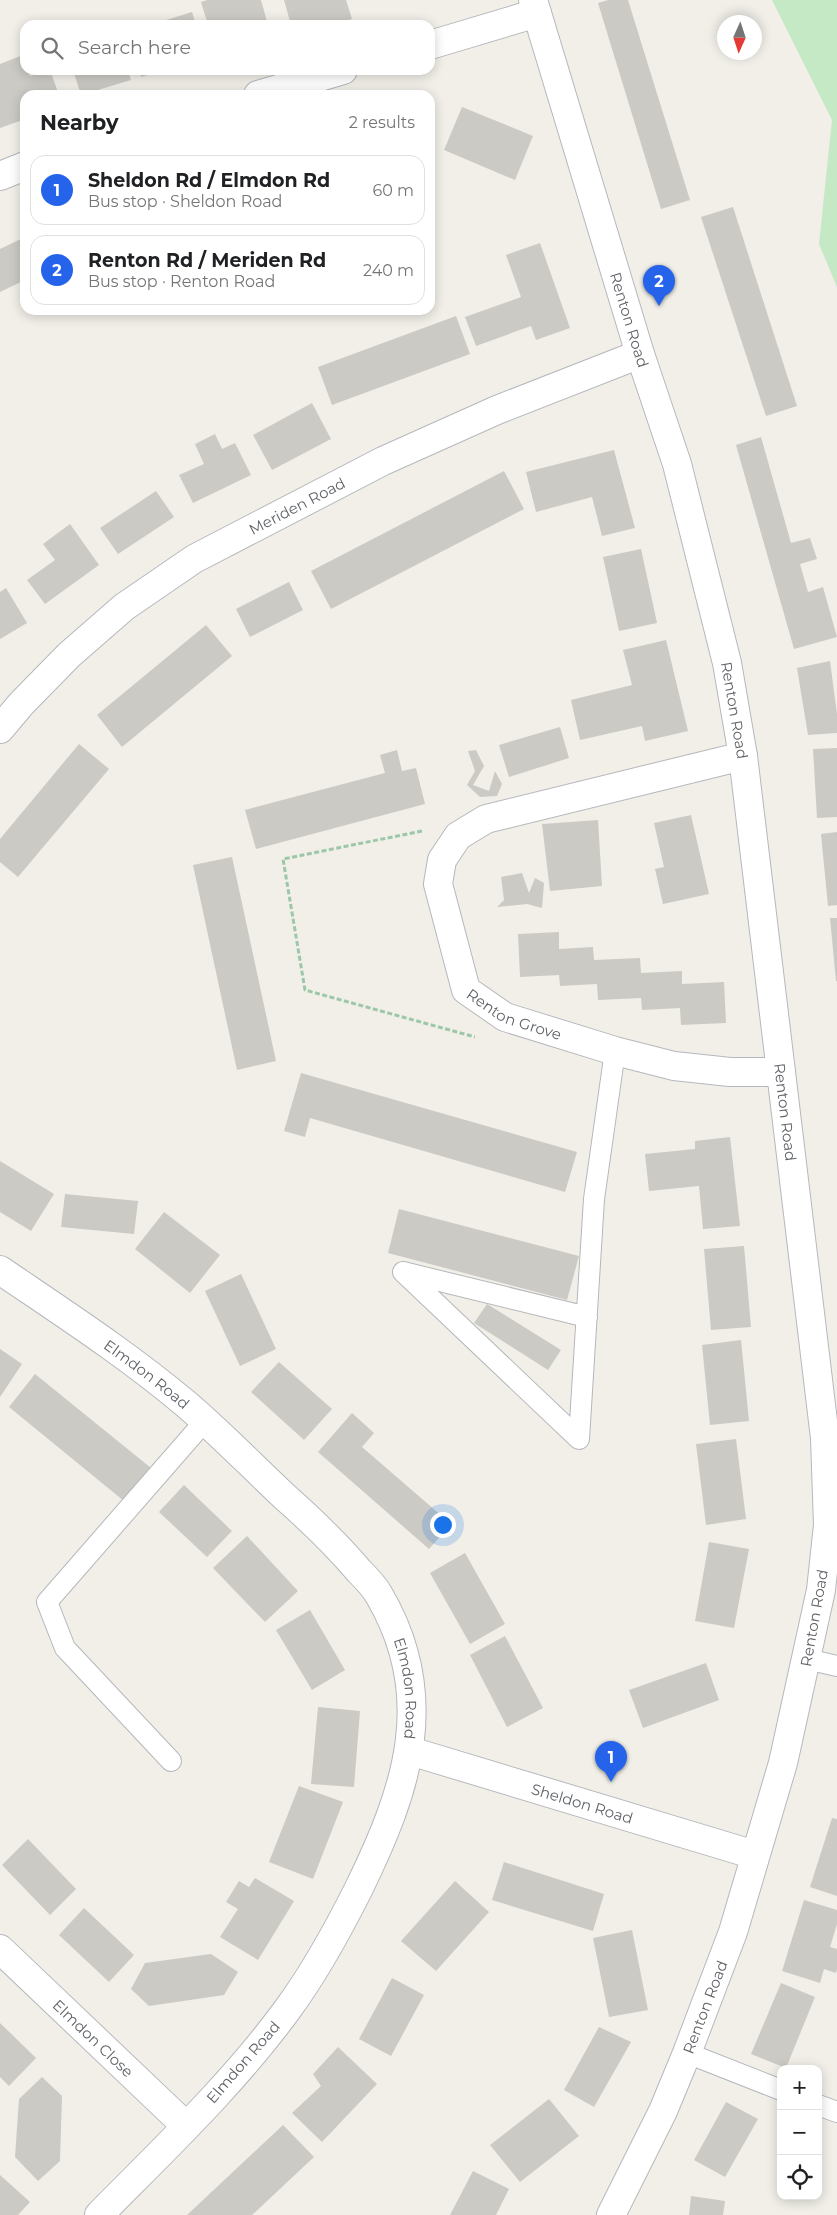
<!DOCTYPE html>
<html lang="en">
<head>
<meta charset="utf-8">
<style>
  body { margin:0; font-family:Montserrat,sans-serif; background:#f2f2f2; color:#202124 }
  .controls { position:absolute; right:15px; bottom:15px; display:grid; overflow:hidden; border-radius:10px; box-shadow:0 2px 12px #0003 }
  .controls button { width:45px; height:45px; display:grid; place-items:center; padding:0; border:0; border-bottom:1px solid #e0e0e0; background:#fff; color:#202124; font:25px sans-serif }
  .compass { position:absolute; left:717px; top:15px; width:45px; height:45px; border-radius:50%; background:#fff; box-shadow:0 2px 12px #0003; rotate:183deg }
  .you { position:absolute; left:442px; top:1524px; width:18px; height:18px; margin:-12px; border:4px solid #fff; border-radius:50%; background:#1a73e8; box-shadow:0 0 0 8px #1a73e833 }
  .badge { display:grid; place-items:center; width:32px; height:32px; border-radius:50%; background:#2563eb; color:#fff; font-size:16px; font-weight:700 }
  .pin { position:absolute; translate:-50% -41px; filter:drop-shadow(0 1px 2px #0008) }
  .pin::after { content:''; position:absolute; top:26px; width:18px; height:15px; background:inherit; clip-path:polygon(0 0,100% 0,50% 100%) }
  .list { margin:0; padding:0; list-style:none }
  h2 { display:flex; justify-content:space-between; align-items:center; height:65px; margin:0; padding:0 20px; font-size:21px }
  h2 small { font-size:16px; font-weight:400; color:#757577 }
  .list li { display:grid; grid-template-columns:32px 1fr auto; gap:15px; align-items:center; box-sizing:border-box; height:70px; margin:0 10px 10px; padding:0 10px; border:1px solid #e0e0e0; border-radius:15px }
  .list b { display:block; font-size:19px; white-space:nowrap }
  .list p { margin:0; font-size:16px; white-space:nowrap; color:#757577 }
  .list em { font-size:16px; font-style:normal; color:#757577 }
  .icon { flex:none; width:28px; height:28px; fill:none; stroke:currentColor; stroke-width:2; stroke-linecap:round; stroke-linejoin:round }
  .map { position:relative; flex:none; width:837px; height:2215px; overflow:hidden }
  .search { position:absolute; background:#fff; box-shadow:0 2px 12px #0003; left:20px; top:20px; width:415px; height:55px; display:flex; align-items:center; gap:12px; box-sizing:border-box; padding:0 18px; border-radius:15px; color:#757577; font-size:19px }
  .panel { position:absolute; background:#fff; box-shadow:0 2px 12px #0003; left:20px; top:90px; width:415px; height:225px; border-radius:15px }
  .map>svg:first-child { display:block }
</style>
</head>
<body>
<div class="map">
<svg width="837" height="2215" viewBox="0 0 837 2215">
  <rect width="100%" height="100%" fill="#f1efe8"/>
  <path fill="#c5e8c5" d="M772 0H837V287L819 244 832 120Z"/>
  <g fill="#cccac5">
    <path d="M207 0H261L268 25H208L201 2Z"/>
    <path d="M284 0H346L352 19 331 25H291Z"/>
    <path d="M608 0H628L690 200 661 209 598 3Z"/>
    <path d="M192 12 196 25H150Z"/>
    <path d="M23 55 25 70H28L30 76 50 70 59 95H25V119L0 128V64Z"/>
    <path d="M73 70H128L131 80 81 95Z"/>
    <path d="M139 70H163L141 77Z"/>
    <path d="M462 107 533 136 515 180 444 150Z"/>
    <path d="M733 207 797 406 766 416 701 217Z"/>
    <path d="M25 237V280L0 292V249Z"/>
    <path d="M540 243 570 328 536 340 531 326 476 346 465 317 521 297 506 255Z"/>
    <path d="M456 316 470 354 332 405 318 367Z"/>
    <path d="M312 403 331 439 272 470 253 435Z"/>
    <path d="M215 434 222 449 235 443 251 475 193 503 179 475 204 464 195 444Z"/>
    <path d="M761 437 791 543 810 538 817 559 800 564 808 592 823 587 837 637 794 649 736 445Z"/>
    <path d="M614 450 635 528 602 536 592 497 536 512 526 472Z"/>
    <path d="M504 471 524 509 331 609 311 571Z"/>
    <path d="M156 491 174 517 118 554 100 528Z"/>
    <path d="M70 524 99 565 45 604 27 580 55 560 43 544Z"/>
    <path d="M641 549 657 623 619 631 603 557Z"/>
    <path d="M289 582 303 610 250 637 236 609Z"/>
    <path d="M6 588 27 623 0 639V592Z"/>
    <path d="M206 625 232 656 122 747 97 715Z"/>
    <path d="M666 640 688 731 645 741 642 726 580 740 571 700 632 685 623 650Z"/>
    <path d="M830 661 837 714V733L808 735 797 668Z"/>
    <path d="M560 727 569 758 509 777 499 745Z"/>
    <path d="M79 744 109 769 18 877 0 862V839Z"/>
    <path d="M837 748V817L817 818 813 749Z"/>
    <path d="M397 750 402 771 416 768 425 804 256 849 245 810 385 773 380 755Z"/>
    <path d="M476 750 484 766 473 785 489 791 495 771 502 784 497 796 480 797 467 785 475 771 468 751Z"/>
    <path d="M691 815 709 894 663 904 655 869 664 867 654 823Z"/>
    <path d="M598 820 602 886 550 891 542 824Z"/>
    <path d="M837 832V905L828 906 821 834Z"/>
    <path d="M232 857 276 1061 237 1070 193 865Z"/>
    <path d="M522 873 529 893 535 878 544 883 542 908 527 904 497 907 504 900 501 877Z"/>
    <path d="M830 918H837V981H836Z"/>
    <path d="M559 932V949L593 947 594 960 640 958 641 973 682 971V984L724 982 726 1023 681 1025 680 1008 642 1010 641 998 598 1000 597 984 560 986 559 975 520 977 518 934Z"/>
    <path d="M301 1073 577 1152 565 1192 310 1118 305 1137 284 1131Z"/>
    <path d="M730 1137 740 1226 703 1229 699 1186 649 1191 645 1154 695 1149V1141Z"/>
    <path d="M0 1161 54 1194 31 1231 0 1212Z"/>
    <path d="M65 1194 138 1201 134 1234 61 1227Z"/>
    <path d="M399 1209 579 1256 567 1300 388 1253Z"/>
    <path d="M164 1212 220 1255 190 1293 135 1249Z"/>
    <path d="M744 1246 751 1327 711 1330 704 1249Z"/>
    <path d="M241 1274 276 1349 240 1366 205 1291Z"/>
    <path d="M487 1304 561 1350 548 1370 474 1323Z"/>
    <path d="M741 1340 749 1421 710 1425 702 1345Z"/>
    <path d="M0 1349 22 1364 0 1397Z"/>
    <path d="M279 1362 332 1409 304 1440 251 1392Z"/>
    <path d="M35 1374 151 1468 124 1501 9 1407Z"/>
    <path d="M352 1413 374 1433 362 1447 451 1524 429 1549 318 1452Z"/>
    <path d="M736 1439 746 1519 706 1525 696 1444Z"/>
    <path d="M184 1485 232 1531 207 1557 159 1512Z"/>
    <path d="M247 1536 298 1591 265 1622 213 1568Z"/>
    <path d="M709 1542 749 1549 734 1628 695 1621Z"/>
    <path d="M465 1553 505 1624 470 1644 430 1573Z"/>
    <path d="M310 1610 345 1670 312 1690 276 1630Z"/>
    <path d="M505 1636 543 1708 507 1727 470 1655Z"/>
    <path d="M706 1663 719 1700 643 1728 629 1690Z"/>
    <path d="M318 1707 360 1711 354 1787 311 1784Z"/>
    <path d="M299 1786 343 1802 313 1879 269 1862Z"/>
    <path d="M832 1818 837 1819V1896L810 1887Z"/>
    <path d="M28 1839 76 1889 50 1915 2 1865Z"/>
    <path d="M504 1862 604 1894 593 1931 492 1900Z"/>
    <path d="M255 1878 294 1901 258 1960 220 1937 238 1909 226 1902 239 1881 249 1887Z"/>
    <path d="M455 1881 489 1912 436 1971 401 1941Z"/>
    <path d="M804 1900 837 1910V1924L830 1947 837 1949V1969L836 1973 824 1969 820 1983 782 1971Z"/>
    <path d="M84 1908 134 1955 109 1982 59 1935Z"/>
    <path d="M632 1930 648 2010 609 2017 593 1938Z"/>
    <path d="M211 1954 238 1972 224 1995 149 2006 131 1989 145 1963Z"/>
    <path d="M392 1978 424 1995 391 2056 359 2039Z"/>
    <path d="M781 1983 815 1997 786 2068 751 2054Z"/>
    <path d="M0 2023 36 2058 9 2086 0 2077Z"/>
    <path d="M599 2027 631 2042 594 2107 564 2090Z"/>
    <path d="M338 2047 377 2084 322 2142 292 2113 321 2086 313 2074Z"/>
    <path d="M42 2077 62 2096 60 2161 38 2181 15 2157 19 2099Z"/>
    <path d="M549 2099 579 2136 520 2182 490 2145Z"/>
    <path d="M726 2102 758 2119 725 2177 694 2160Z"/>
    <path d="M283 2125 314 2157 252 2215H187Z"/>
    <path d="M473 2171 509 2189 496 2215H450Z"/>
    <path d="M0 2175 30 2202 18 2215H0Z"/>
    <path d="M691 2196 725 2201 723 2215H689Z"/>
  </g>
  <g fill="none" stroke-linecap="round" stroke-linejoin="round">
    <defs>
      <g id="service">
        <path d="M587 1317 403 1272 579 1439 594 1199 615 1051"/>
        <path d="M807 1659 837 1666"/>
        <path d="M171 1761 65 1648 47 1602 204 1422"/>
        <path d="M687 2053 781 2090"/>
        <path d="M818 2105 837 2112"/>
      </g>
      <g id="minor">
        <path id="s1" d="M533 0 640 354 677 464 727 663 743 756 825 1438 828 1525 821 1590 783 1763 733 1932 687 2053 663 2111 611 2215"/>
        <path d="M430 45 537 13"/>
        <path d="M258 95 343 70"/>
        <path d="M0 176 25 166"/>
        <path id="s2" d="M0 729 21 704 69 655 124 607 194 559 383 461 497 410 640 354"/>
        <path id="s3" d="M743 756 486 819 458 836 442 860 438 884 466 990 505 1017 615 1051 674 1066 730 1072H781"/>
        <path id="s4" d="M0 1270C63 1313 128 1355 186 1404 220 1433 252 1466 285 1497 311 1520 336 1544 359 1571 366 1578 374 1586 379 1595 439 1697 407 1790 359 1888 338 1930 315 1972 287 2010 232 2085 164 2149 99 2215"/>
        <path id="s5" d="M410 1751 755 1855"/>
        <path id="s6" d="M0 1949 186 2126"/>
      </g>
    </defs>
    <use href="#service" stroke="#b5b8bc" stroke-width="22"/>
    <use href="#minor" stroke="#b5b8bc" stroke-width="30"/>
    <path stroke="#9cc7a9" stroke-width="3" stroke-dasharray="5 2.5" stroke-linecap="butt" d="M422 831 283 859 305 990 475 1037"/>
    <use href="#service" stroke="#fff" stroke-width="20"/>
    <use href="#minor" stroke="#fff" stroke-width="28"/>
  </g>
  <g text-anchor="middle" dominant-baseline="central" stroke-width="4" stroke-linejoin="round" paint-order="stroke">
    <g font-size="15" fill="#5f6368" stroke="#fff">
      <text stroke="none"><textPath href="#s1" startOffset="334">Renton Road</textPath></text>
      <text stroke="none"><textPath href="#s2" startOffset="375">Meriden Road</textPath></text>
      <text stroke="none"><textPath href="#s1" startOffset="739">Renton Road</textPath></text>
      <text stroke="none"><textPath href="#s3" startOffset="515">Renton Grove</textPath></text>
      <text stroke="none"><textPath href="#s1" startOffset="1144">Renton Road</textPath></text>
      <text stroke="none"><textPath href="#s4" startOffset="180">Elmdon Road</textPath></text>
      <text transform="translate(814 1618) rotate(-80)">Renton Road</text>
      <text stroke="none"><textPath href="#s4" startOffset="600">Elmdon Road</textPath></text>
      <text stroke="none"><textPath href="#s5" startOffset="180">Sheldon Road</textPath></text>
      <text transform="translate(705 2007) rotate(-69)">Renton Road</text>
      <text stroke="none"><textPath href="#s6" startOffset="129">Elmdon Close</textPath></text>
      <text transform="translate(243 2062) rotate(-49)">Elmdon Road</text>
    </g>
  </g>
</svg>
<div class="controls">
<button>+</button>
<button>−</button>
<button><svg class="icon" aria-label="locate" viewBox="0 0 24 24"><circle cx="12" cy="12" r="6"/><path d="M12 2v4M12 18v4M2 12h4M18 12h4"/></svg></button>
</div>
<svg class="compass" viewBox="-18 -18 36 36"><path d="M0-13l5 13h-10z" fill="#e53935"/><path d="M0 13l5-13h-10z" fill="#757577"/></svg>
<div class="you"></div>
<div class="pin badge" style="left:611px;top:1782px">1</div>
<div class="pin badge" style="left:659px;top:306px">2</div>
<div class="search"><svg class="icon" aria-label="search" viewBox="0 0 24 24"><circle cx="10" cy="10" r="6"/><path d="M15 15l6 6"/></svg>Search here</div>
<section class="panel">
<h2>Nearby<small>2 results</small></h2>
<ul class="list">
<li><span class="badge">1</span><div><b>Sheldon Rd / Elmdon Rd</b><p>Bus stop · Sheldon Road</p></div><em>60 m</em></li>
<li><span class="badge">2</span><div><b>Renton Rd / Meriden Rd</b><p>Bus stop · Renton Road</p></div><em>240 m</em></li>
</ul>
</section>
</div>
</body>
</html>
